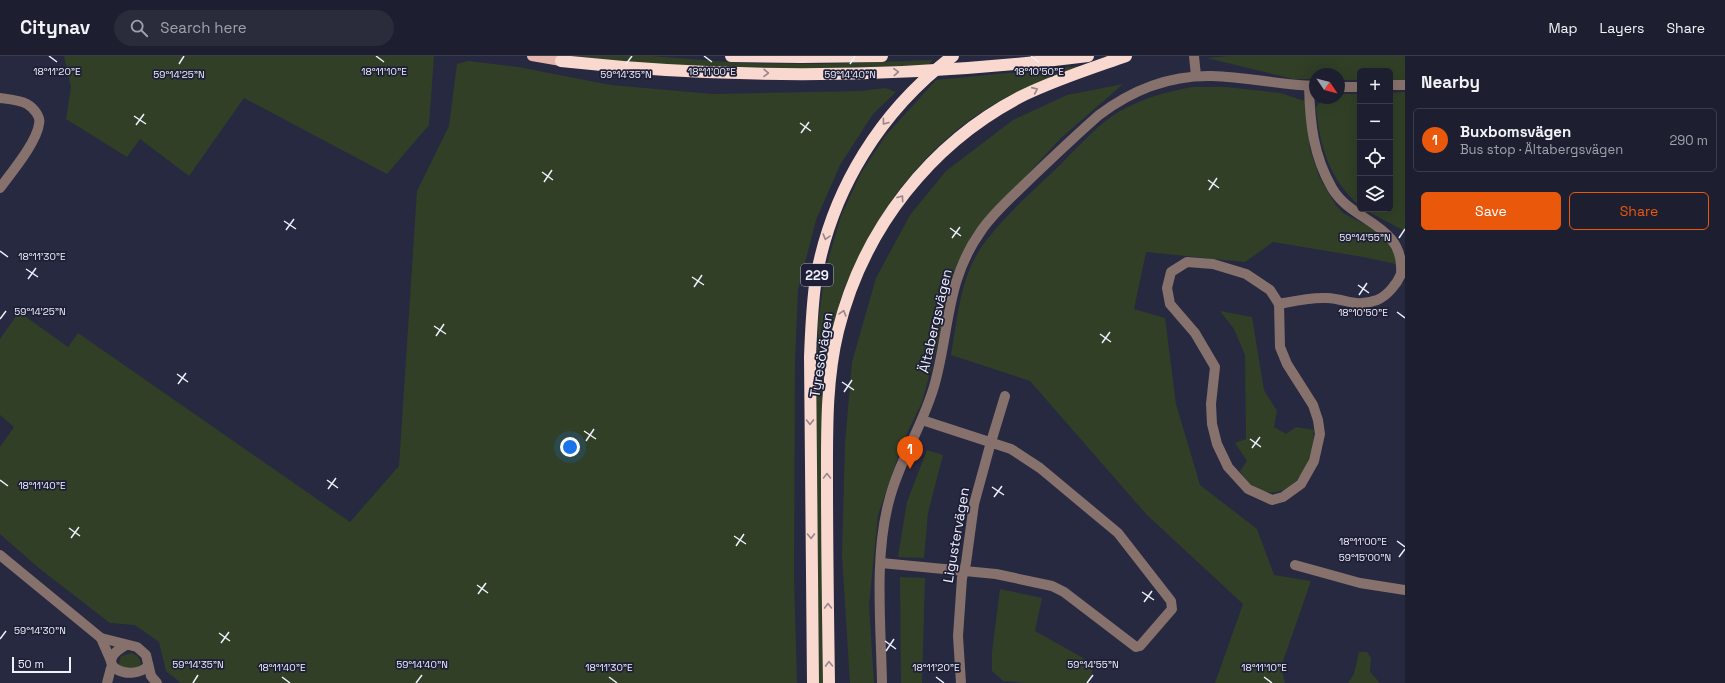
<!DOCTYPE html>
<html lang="en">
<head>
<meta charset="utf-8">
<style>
  body { margin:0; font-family:"Space Grotesk",sans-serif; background:#2a2c3c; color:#f1f3f6 }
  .controls { position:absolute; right:12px; top:12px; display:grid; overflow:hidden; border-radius:6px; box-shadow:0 4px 16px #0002 }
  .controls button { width:36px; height:36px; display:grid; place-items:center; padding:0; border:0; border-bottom:1px solid #3b3d4c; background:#1d1f30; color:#f1f3f6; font:20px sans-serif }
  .compass { position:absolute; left:1309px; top:12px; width:36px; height:36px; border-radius:50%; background:#1d1f30; box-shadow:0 4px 16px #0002; rotate:125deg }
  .scale { position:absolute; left:12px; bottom:10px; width:59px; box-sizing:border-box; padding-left:4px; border:2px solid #eef0fc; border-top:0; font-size:11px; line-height:14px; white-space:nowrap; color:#eef0fc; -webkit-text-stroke:3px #1e1f36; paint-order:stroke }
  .you { position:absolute; left:570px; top:391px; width:14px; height:14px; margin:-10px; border:3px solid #fff; border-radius:50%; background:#1a73e8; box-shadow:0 0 0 6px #1a73e833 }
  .badge { display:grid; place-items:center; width:26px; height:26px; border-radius:50%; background:#ea580c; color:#fff; font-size:13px; font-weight:700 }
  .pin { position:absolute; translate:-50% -33px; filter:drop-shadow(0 1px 2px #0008) }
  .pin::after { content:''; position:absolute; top:21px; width:14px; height:12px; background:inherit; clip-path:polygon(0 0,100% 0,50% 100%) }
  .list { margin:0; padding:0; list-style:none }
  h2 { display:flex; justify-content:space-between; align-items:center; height:52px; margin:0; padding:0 16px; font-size:17px }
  h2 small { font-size:13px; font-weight:400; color:#a0a2ab }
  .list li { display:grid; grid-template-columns:26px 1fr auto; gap:12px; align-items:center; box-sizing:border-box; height:64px; margin:0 8px 8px; padding:0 8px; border:1px solid #3b3d4c; border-radius:6px }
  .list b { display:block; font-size:15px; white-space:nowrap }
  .list p { margin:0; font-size:13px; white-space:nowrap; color:#a0a2ab }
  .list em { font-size:13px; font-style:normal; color:#a0a2ab }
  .actions { display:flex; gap:8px; padding:12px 16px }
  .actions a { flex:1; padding:9px 0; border:1px solid #ea580c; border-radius:6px; text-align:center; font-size:14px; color:#ea580c }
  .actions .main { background:#ea580c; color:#fff }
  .icon { flex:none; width:22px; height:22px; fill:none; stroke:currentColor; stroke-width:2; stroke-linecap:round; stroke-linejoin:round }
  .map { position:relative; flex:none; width:1405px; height:627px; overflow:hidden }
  header { display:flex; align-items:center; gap:24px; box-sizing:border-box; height:56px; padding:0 20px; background:#1d1f30; border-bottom:1px solid #3b3d4c }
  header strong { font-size:19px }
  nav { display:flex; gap:22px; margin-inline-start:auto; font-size:14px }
  .search { width:280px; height:36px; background:#2a2c3c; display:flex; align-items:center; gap:10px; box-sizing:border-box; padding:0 14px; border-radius:22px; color:#a0a2ab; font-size:15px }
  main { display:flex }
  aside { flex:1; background:#1d1f30 }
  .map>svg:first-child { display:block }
</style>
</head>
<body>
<header>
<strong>Citynav</strong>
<div class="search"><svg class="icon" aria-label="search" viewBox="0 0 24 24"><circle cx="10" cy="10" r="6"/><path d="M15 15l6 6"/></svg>Search here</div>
<nav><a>Map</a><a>Layers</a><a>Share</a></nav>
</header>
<main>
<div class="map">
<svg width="1405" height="627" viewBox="0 0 1405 627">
  <rect width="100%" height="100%" fill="#272940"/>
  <g fill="#313f27">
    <path d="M64 0H434L429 69 387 118 244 42 189 120 140 83 127 101 66 63 71 31Z"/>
    <path d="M561 0H651L741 7 819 8 933 4 928 9 821 13 681 10Z"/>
    <path d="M1229 0H1405V24H1390V15H1360V24H1339V18H1315V23H1293L1207 2Z"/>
    <path d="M468 5 518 11 611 29 712 38 861 35 885 32 896 36 873 58 840 109 816 164 798 234 795 305 794 521 797 627H181L166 615 159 586 135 569 110 567 40 513 0 478V391L14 371 0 359V283L19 256 68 291 78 277 350 466 399 410 417 135 449 70 457 8Z"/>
    <path d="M1080 10C1050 22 1019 33 991 50 929 87 881 149 853 214 849 222 844 231 842 239 832 270 827 302 822 334L825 627H819L816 356 818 267 826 211 841 160 861 117 886 79 936 24Z"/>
    <path d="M1123 28 1061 82 972 179 956 210 951 225 937 291 922 346 904 384 878 459 869 550 874 627H850L842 499 845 388 852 306 876 222 910 159 946 115 1013 64 1067 39Z"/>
    <path d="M1192 31H1226L1280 37 1305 45 1310 93 1319 120 1335 148 1343 157 1388 180 1397 191 1396 208 1363 201 1273 186 1245 206 1146 196 1134 253 1165 262 1176 348 1200 429 1257 473 1274 519 1311 525 1281 611 1285 627H1215L1243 548 1147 459 1030 325 951 299C956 270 959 237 971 210 986 175 1032 136 1059 110 1078 91 1097 69 1120 55 1143 42 1166 36 1192 31Z"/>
    <path d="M1405 36V177L1401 173 1363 153H1390V37Z"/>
    <path d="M1339 38H1360V150C1329 123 1320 91 1316 51L1324 42H1339Z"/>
    <path d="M1220 255 1252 261 1264 334 1277 355 1274 371 1286 378 1296 371 1314 374C1313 383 1313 393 1311 402 1310 407 1306 411 1303 415 1286 444 1257 443 1240 415L1247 405 1235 387 1246 383 1245 299 1234 273Z"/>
    <path d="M927 394 943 399 928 457 924 502 898 501 907 446Z"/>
    <path d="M900 521 925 522 922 627H901Z"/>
    <path d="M1000 533 1042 542 1035 575 1094 608 1089 627H1025L1003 625 992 615V596Z"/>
    <path d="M1359 596H1367L1371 602 1370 616 1380 627H1348L1354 618Z"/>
    <path d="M131 597C140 599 143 607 139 615L118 611 121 600Z"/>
  </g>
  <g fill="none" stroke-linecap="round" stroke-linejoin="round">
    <g stroke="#87716c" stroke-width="10">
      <path d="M1194 0 1196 20"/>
      <path d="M1390 29H1405"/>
      <path d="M1339 31H1360"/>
      <path d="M0 42C8 43 20 44 27 48 34 52 41 61 39 68 37 86 11 117 0 132"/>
      <path d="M1187 206 1213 208 1246 218 1270 234 1279 248 1280 291 1287 308 1313 349 1318 364 1320 378 1314 405 1301 428 1283 441 1272 444 1248 433 1228 411 1217 388 1212 368 1211 348 1215 311 1195 277 1170 248 1167 232 1171 216Z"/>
      <path d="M1279 248C1294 245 1311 241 1327 242 1347 243 1355 252 1377 244 1387 240 1397 228 1401 218 1405 167 1352 167 1332 132 1313 99 1310 67 1309 30"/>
      <path d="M0 499 101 582 137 591 146 599 151 620 157 627"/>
      <path d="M881 507 996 518 1052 530 1064 536 1136 591 1140 590 1172 553 1171 545 1118 477 1040 412 1011 393 922 364"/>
      <path d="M1295 509 1360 527 1405 534"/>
      <path d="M101 582 111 605"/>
      <path d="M126 589C89 609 131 627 148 610"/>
      <path d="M107 627 111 612"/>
      <path d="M882 627C881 570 874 500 889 445 899 404 924 368 935 327 950 272 946 224 981 175 994 156 1013 140 1029 124 1052 102 1075 80 1099 59 1132 34 1171 19 1212 20 1247 21 1281 29 1315 30"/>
      <path d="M961 627 958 580 962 522 966 507 974 448 991 386 1005 340"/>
    </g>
    <path stroke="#e4b6ac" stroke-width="10" d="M532 0 561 5"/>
    <g stroke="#f9d8d0" stroke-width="12">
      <path d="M731 0 801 1 882 0"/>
      <path d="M561 5C735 24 914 22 1088 0"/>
      <path d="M813 627 810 301C811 274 812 248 816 222 832 133 881 54 953 0"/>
      <path d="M829 627C828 560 827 493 827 425 827 375 826 324 838 275 863 173 931 86 1024 39 1057 23 1092 12 1126 0"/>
    </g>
  </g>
  <defs><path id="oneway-chevron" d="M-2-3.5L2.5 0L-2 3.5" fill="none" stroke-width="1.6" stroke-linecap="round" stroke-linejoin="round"/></defs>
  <g stroke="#96858b">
    <use href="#oneway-chevron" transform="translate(896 16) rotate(-3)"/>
    <use href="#oneway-chevron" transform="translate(766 17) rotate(1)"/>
    <use href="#oneway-chevron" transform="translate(1035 34) rotate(-24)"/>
    <use href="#oneway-chevron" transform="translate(885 66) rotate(127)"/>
    <use href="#oneway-chevron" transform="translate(901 142) rotate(-54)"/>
    <use href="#oneway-chevron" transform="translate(826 181) rotate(106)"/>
    <use href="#oneway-chevron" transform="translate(843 257) rotate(-74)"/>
    <use href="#oneway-chevron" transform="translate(810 366) rotate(89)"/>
    <use href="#oneway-chevron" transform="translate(827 420) rotate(-90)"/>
    <use href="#oneway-chevron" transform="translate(811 480) rotate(89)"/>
    <use href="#oneway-chevron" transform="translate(828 550) rotate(-91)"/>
    <use href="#oneway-chevron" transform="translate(829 608) rotate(-91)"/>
  </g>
  <path fill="none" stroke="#eef0fc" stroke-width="1.5" d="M49 0 57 6M376 0 384 6M704 0 712 6M1031 0 1039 6M179 8 184 0M626 8 632 0M850 8 855 0M134 60 146 68M800 67 811 75M136 69 144 58M801 77 809 66M542 116 553 124M1208 124 1219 132M544 126 552 114M1209 134 1217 122M284 165 296 173M950 172 961 180M286 174 294 163M952 182 960 171M1399 182 1405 173M0 195 8 201M26 213 38 221M692 221 704 229M28 223 36 212M1358 229 1369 237M694 231 702 219M1359 239 1367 227M1397 256 1405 262M0 263 6 255M434 270 446 278M1100 278 1111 286M436 280 444 268M1102 287 1110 276M177 318 188 326M842 326 854 334M178 328 186 317M844 336 852 324M584 375 596 383M1250 383 1261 391M586 385 594 373M1252 392 1260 381M0 424 8 430M327 424 338 432M992 431 1004 439M328 433 336 422M994 441 1002 430M69 472 80 480M734 480 746 488M71 482 79 471M1397 485 1405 491M736 490 744 478M1399 501 1405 493M477 529 488 537M1142 536 1154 544M478 538 486 527M1144 546 1152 535M219 577 230 585M0 583 6 575M885 585 896 593M221 587 229 576M886 595 894 583M282 621 290 627M609 621 617 627M936 621 944 627M1264 621 1272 627M193 627 198 619M416 627 422 619M1087 627 1093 619"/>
  <g text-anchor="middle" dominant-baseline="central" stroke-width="3.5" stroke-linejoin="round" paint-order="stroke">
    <rect fill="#1e1f36" stroke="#b0b1c1" stroke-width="1" x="801" y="208" width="32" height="22" rx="3"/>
    <g font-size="13" font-weight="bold" fill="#eef0fc">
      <text x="817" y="219">229</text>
    </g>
    <g font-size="14" fill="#eef0fc" stroke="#1e1f36">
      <text transform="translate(935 265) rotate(-77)">Ältabergsvägen</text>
      <text transform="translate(821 299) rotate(-81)">Tyresövägen</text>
      <text transform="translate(956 479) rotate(-80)">Ligustervägen</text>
    </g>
  </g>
  <g font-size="10" text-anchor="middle" fill="#eef0fc" stroke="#1e1f36" stroke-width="3.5" stroke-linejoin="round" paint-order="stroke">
    <text x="57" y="19">18°11'20"E</text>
    <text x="384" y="19">18°11'10"E</text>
    <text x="712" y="19">18°11'00"E</text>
    <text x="1039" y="19">18°10'50"E</text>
    <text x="179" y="22">59°14'25"N</text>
    <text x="626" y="22">59°14'35"N</text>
    <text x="850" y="22">59°14'40"N</text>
    <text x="1365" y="185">59°14'55"N</text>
    <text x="42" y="204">18°11'30"E</text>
    <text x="40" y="259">59°14'25"N</text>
    <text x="1363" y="260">18°10'50"E</text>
    <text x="42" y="433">18°11'40"E</text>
    <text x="1363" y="489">18°11'00"E</text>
    <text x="1365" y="505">59°15'00"N</text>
    <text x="40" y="578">59°14'30"N</text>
    <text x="198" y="612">59°14'35"N</text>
    <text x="422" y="612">59°14'40"N</text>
    <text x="1093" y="612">59°14'55"N</text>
    <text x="282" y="615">18°11'40"E</text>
    <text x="609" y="615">18°11'30"E</text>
    <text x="936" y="615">18°11'20"E</text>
    <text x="1264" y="615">18°11'10"E</text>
  </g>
</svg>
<div class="controls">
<button>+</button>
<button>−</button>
<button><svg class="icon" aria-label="locate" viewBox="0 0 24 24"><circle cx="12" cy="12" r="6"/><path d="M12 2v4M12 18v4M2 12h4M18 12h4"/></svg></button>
<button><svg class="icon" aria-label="layers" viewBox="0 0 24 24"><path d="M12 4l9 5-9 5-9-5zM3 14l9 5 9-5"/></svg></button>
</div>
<svg class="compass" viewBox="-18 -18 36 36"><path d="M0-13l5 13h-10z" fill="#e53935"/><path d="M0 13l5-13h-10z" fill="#a0a2ab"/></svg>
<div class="scale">50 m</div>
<div class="you"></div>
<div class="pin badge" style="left:910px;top:413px">1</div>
</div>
<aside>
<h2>Nearby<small></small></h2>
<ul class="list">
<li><span class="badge">1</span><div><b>Buxbomsvägen</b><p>Bus stop · Ältabergsvägen</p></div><em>290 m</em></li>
</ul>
<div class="actions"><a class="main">Save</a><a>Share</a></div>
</aside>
</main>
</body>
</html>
